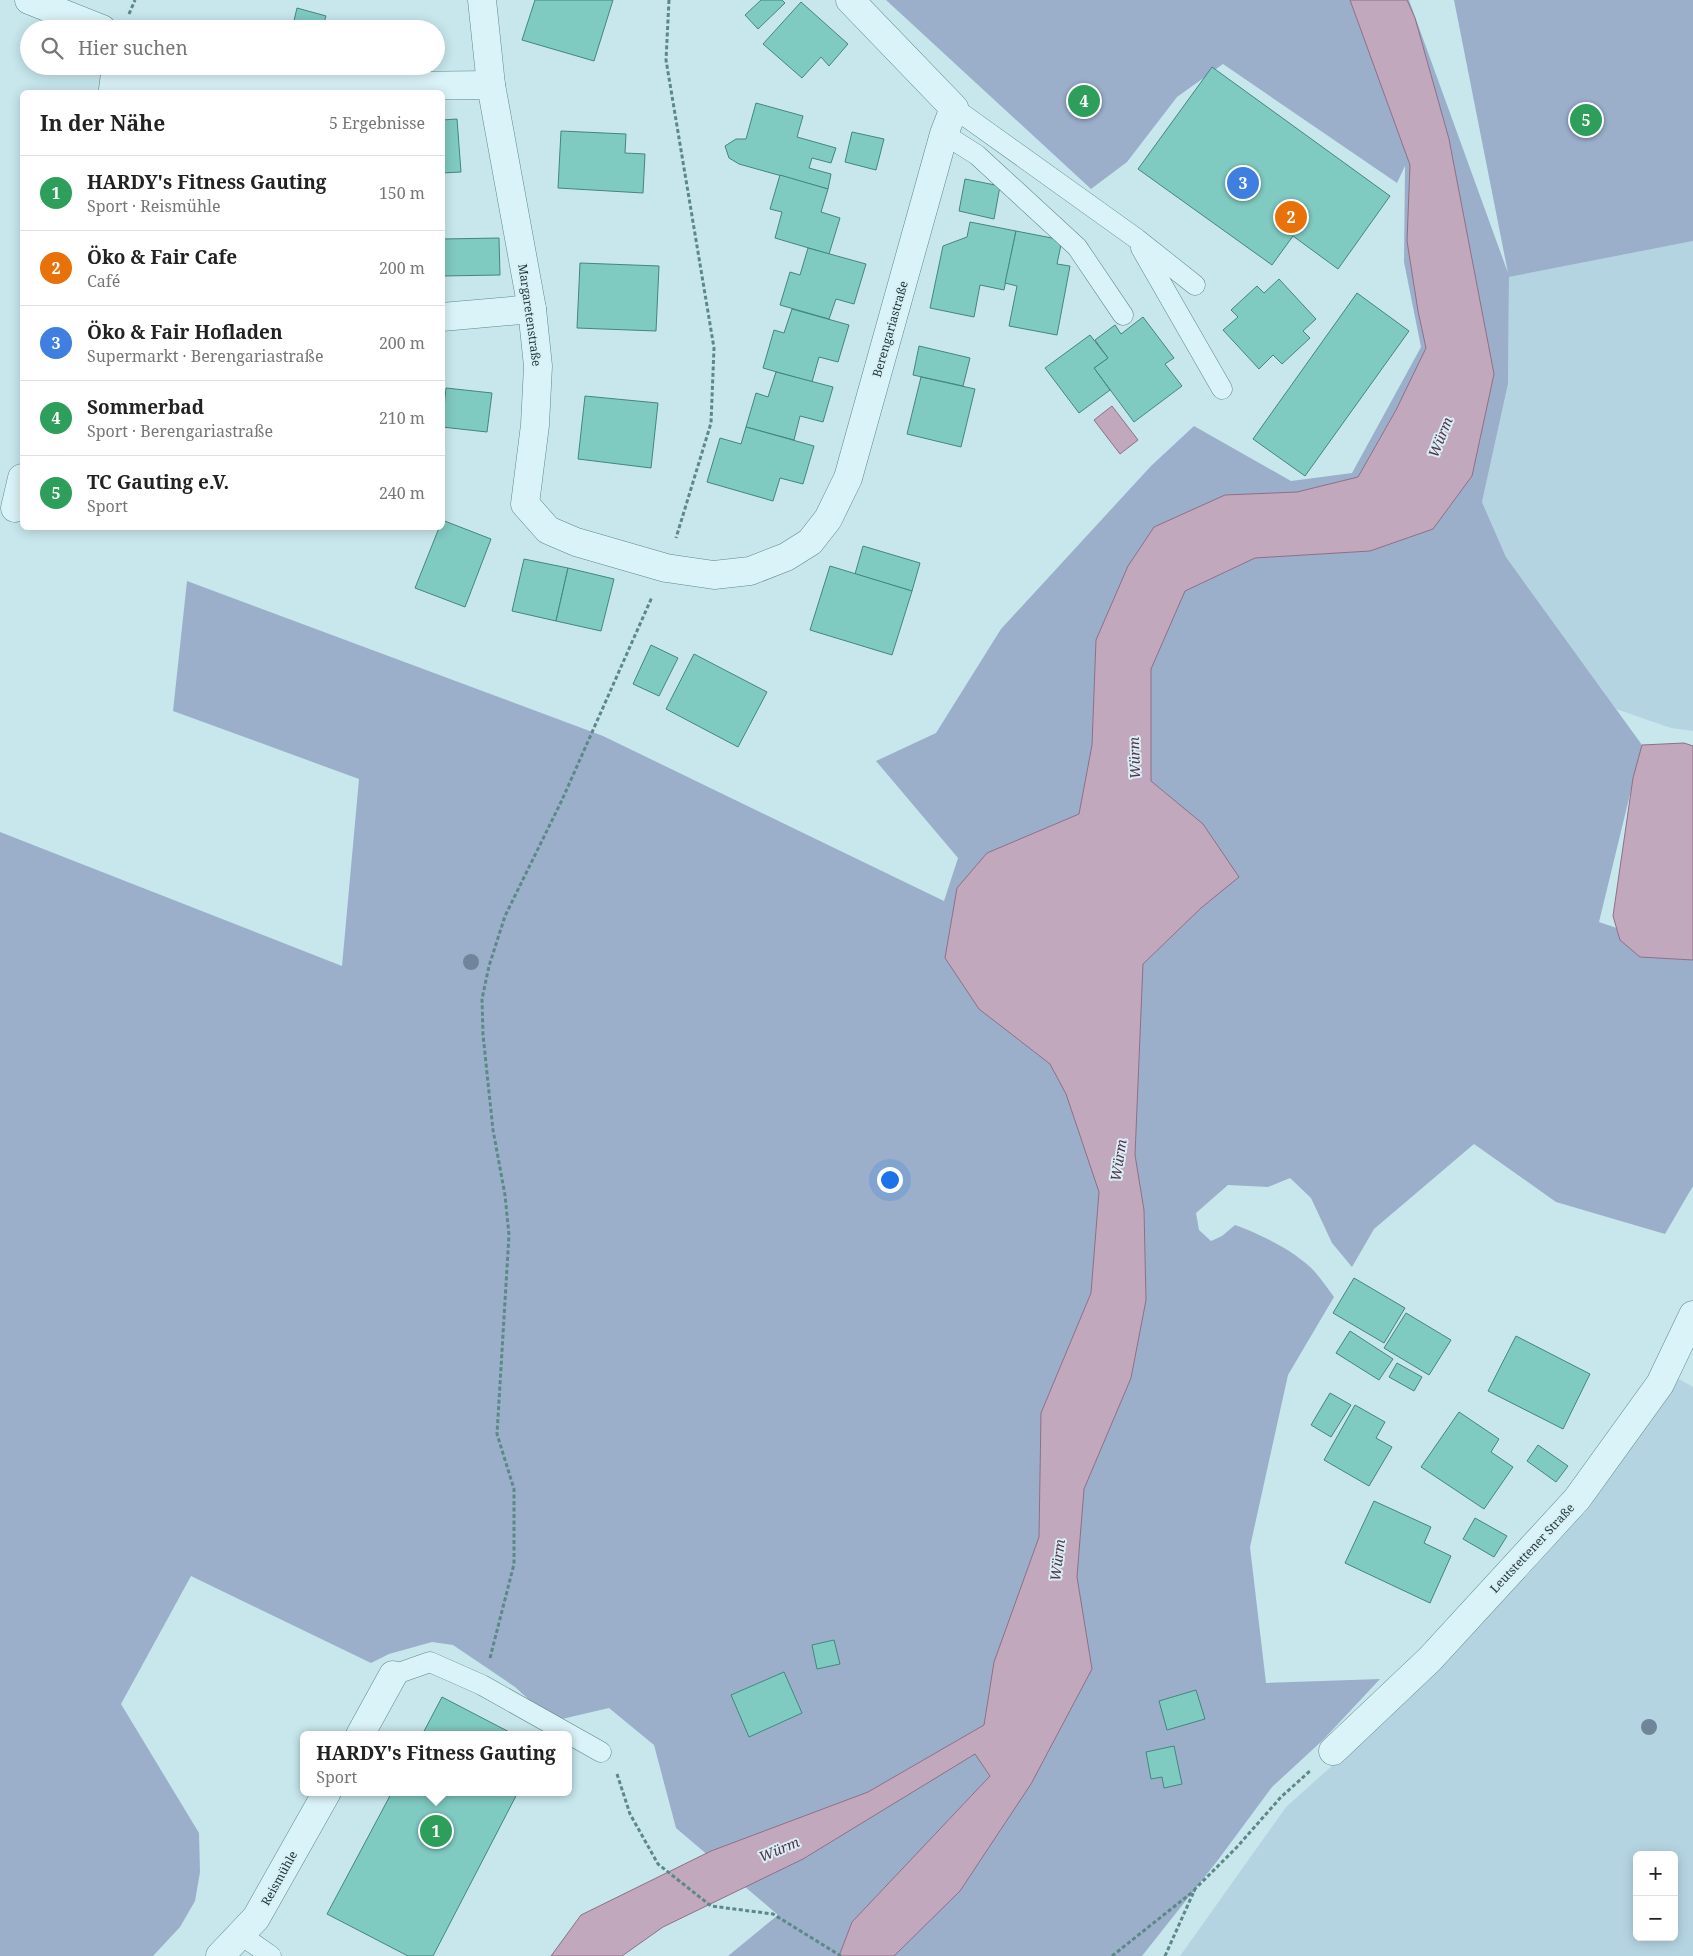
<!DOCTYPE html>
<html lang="de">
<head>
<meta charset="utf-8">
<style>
  body { margin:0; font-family:"Noto Serif",serif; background:#f2f2f2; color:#222 }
  .controls { position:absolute; right:15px; bottom:15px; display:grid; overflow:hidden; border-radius:8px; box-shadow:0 2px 12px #0003 }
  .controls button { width:45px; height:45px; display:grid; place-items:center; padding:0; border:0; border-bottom:1px solid #e0e0e0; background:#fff; color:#222; font:25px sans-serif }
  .you { position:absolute; left:889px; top:1179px; width:18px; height:18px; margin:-12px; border:4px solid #fff; border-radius:50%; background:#1a73e8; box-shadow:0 0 0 8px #1a73e833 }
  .badge { display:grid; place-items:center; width:32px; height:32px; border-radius:50%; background:#b45309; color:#fff; font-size:16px; font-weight:700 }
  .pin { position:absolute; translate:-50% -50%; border:2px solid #fff; box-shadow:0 1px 5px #0006 }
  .popup { position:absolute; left:300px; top:1731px; width:272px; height:65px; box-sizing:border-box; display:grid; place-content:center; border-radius:8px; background:#fff; filter:drop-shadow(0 1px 4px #0005); font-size:16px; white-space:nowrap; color:#767676 }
  .popup b { font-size:19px; color:#222 }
  .popup::after { content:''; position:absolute; left:50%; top:100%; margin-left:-10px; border:10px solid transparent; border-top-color:#fff }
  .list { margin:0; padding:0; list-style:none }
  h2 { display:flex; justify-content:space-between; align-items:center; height:65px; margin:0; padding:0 20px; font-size:21px }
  h2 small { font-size:16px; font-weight:400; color:#767676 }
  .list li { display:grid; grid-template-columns:32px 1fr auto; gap:15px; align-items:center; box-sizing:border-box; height:75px; padding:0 20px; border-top:1px solid #e0e0e0 }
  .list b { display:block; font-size:19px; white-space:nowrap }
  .list p { margin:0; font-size:16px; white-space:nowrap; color:#767676 }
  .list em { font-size:16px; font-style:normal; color:#767676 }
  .icon { flex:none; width:28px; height:28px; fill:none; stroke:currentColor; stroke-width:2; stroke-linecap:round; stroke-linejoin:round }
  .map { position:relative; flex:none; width:1693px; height:1956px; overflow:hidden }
  .search { position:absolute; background:#fff; box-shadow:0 2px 12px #0003; left:20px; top:20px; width:425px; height:55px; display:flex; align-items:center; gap:12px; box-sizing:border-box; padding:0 18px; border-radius:28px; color:#767676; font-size:19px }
  .panel { position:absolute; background:#fff; box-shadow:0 2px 12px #0003; left:20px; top:90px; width:425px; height:440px; border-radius:8px }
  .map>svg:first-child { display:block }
</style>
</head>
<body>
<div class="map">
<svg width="1693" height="1956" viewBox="0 0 1693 1956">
  <rect width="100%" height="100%" fill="#c7e7ed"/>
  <g fill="#b5d4e2" fill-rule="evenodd">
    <path d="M1693 241V731L1671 728 1616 709 1506 557 1482 502 1508 384 1509 277Z"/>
    <path d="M1679 1379 1693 1387V1956H1180L1286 1807 1439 1670 1588 1509ZM1637 1855H1674V1937H1637Z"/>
  </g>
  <path fill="#9bafcb" d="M886 0H1409L1508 273 1454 0H1693V241L1509 277 1508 384 1482 502 1506 557 1642 745 1599 922 1693 954V1186L1665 1234 1556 1202 1474 1144 1374 1229 1352 1267 1332 1243 1311 1198 1290 1178 1268 1187 1228 1185 1196 1213 1199 1230 1211 1241 1222 1236 1235 1225C1260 1234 1297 1252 1315 1272 1322 1280 1328 1289 1334 1297L1288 1375 1250 1547 1266 1683 1380 1679 1323 1740 1272 1787 1218 1860 1142 1956H728L778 1915 676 1828 654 1745 609 1708 562 1719 547 1716 515 1687 453 1645 432 1642 389 1654 371 1663 191 1576 121 1704 199 1833 200 1872 195 1901 180 1927 153 1956H0V832L342 966 359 779 173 711 187 581 603 736 944 901 958 858 876 761 936 733 1001 629 1151 466 1194 426 1291 481 1352 473 1421 347 1404 262 1405 166 1397 183 1223 64 1177 97 1127 162 1091 189Z"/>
  <g fill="#c1a8bd" stroke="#8f6f88">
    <path d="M1350 0H1407L1415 18 1449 139 1494 374 1472 476 1433 529 1370 551 1255 558 1185 591 1151 669V781L1203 824 1239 877 1201 908 1143 964 1135 1155 1144 1210 1146 1300 1131 1378 1084 1489 1077 1577 1092 1669 1031 1784 960 1891 894 1956H839L852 1922 990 1776 975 1754 803 1859 663 1927 622 1956H551L581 1915 711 1851 868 1792 984 1725 994 1662 1039 1537 1041 1413 1091 1293 1099 1192 1066 1094 1050 1064 979 1009 945 958 957 888 987 853 1079 814 1092 745 1096 640 1128 566 1154 527 1225 495 1297 492 1358 477 1396 410 1426 348 1418 311 1407 241 1410 165Z"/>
    <path d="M1112 406 1138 440 1120 454 1094 420Z"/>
    <path d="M1684 743 1693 746V960L1640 957 1620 940 1613 916 1633 778 1642 745Z"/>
  </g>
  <g fill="#7fcac1" stroke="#44867d">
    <path d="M535 0H613L594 61 522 40Z"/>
    <path d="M761 0H782L785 3 758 29 745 15Z"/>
    <path d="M801 2 848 44 829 66 821 57 802 78 763 44Z"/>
    <path d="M297 8 326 16 322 29H292Z"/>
    <path d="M1212 67 1390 196 1338 269 1293 236 1272 265 1138 169Z"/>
    <path d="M756 103 803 116 797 137 836 148 831 163 812 158 809 168 831 174 828 189 739 164 729 158 725 146 736 139H746Z"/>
    <path d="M457 119 461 172 442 173V120Z"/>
    <path d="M561 131 626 134 625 153 645 154 643 193 558 188Z"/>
    <path d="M852 132 884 139 876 170 845 162Z"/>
    <path d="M780 175 828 189 821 212 840 218 829 254 775 238 782 212 770 209Z"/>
    <path d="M965 179 1000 186 994 219 959 211Z"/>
    <path d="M970 222 1016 231 1004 290 980 285 974 317 930 308 943 246 967 237Z"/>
    <path d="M1016 231 1062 240 1057 264 1070 266 1057 335 1009 326 1017 286 1005 283Z"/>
    <path d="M499 238 500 275 442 276V239Z"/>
    <path d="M808 248 866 264 854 304 836 299 829 319 780 305 790 272 800 275Z"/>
    <path d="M580 263 659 266 656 331 577 328Z"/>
    <path d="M1279 279 1316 319 1303 331 1310 338 1282 364 1273 355 1259 369 1223 330 1238 317 1231 310 1257 286 1264 293Z"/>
    <path d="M1357 293 1409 331 1305 476 1253 439Z"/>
    <path d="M792 309 849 325 838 362 819 357 812 382 763 368 774 330 784 333Z"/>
    <path d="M1143 317 1174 358 1165 364 1182 386 1134 422 1094 368 1108 358 1095 340 1115 325 1121 334Z"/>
    <path d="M1090 335 1108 358 1094 368 1110 390 1079 413 1045 368Z"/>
    <path d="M919 346 970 358 963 386 913 375Z"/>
    <path d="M776 372 833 387 823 422 800 416 794 440 746 427 756 393 768 397Z"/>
    <path d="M921 377 975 389 961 447 907 434Z"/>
    <path d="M446 388 492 393 487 432 442 427Z"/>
    <path d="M585 396 658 403 651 468 578 459Z"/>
    <path d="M746 427 814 446 803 484 780 478 773 501 707 482 720 438 741 444Z"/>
    <path d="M442 520 491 539 465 607 415 588 439 528H442Z"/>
    <path d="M863 546 920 563 912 591 855 574Z"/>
    <path d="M524 559 568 568 556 621 512 611Z"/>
    <path d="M830 566 912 591 892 655 810 630Z"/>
    <path d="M568 568 614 579 601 631 556 621Z"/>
    <path d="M651 645 678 658 659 696 633 684Z"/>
    <path d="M694 654 767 692 738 747 666 709Z"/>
    <path d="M1354 1278 1405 1308 1384 1343 1333 1313Z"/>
    <path d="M1406 1313 1451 1340 1429 1375 1384 1348Z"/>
    <path d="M1350 1331 1393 1359 1379 1380 1336 1353Z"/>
    <path d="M1516 1336 1590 1374 1563 1429 1488 1391Z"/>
    <path d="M1397 1363 1422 1377 1414 1391 1389 1377Z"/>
    <path d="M1330 1393 1351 1405 1331 1437 1311 1425Z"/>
    <path d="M1355 1405 1385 1422 1376 1438 1392 1447 1369 1486 1324 1460Z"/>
    <path d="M1459 1412 1499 1439 1491 1452 1513 1467 1484 1509 1421 1467Z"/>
    <path d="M1538 1445 1568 1466 1556 1482 1527 1461Z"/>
    <path d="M1374 1501 1431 1527 1424 1543 1451 1556 1430 1603 1345 1563Z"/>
    <path d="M1475 1518 1507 1536 1494 1557 1463 1539Z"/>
    <path d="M834 1640 840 1664 817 1669 812 1645Z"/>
    <path d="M784 1672 802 1713 749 1737 731 1695Z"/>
    <path d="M1196 1690 1205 1719 1167 1730 1159 1701Z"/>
    <path d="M442 1697 515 1735H422Z"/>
    <path d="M1174 1746 1182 1784 1164 1788 1162 1777 1151 1779 1146 1752Z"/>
    <path d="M392 1792H518L433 1956H408L327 1914Z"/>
  </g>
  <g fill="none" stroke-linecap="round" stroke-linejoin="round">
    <defs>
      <g id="lane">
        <path d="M954 108 1137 239 1195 285"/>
        <path d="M944 134 977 155 1077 247 1123 315"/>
        <path d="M1141 248 1222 389"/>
        <path d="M393 1675 430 1662 482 1685 601 1752"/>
        <path d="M241 1935 271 1956"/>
      </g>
      <g id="street">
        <path d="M29 0 102 29"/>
        <path d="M482 0 491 85 532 309 538 366 535 425 525 504 548 530 576 542 666 568 714 575 750 571 786 557 810 542 828 519 848 478 944 134 954 108 850 0"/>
        <path d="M116 66 113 89 491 85"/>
        <path d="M442 317 532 309"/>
        <path d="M15 508 22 478"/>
        <path d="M360 1735 393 1675"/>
        <path d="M1333 1751 1430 1659 1577 1499 1660 1384 1693 1315"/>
        <path d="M220 1956 256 1918 327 1792"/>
      </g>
    </defs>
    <use href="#lane" stroke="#5d8888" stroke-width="21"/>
    <use href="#street" stroke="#5d8888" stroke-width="29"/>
    <g stroke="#5d8888" stroke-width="3" stroke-dasharray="4 2.5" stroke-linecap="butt">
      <path d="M669 0 666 60 714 348 711 423 676 538"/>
      <path d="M129 14 135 0"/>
      <path d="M490 1658 514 1564V1489L497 1434 509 1235 505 1195 493 1130 483 1035 482 999 489 966 505 916 562 800 652 597"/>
      <path d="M617 1774 630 1814 658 1864 711 1906 773 1914 841 1956"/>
      <path d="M1112 1956 1195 1890"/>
      <path d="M1165 1956 1195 1889 1237 1847 1281 1797 1310 1771"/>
    </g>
    <use href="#lane" stroke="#daf3f8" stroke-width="20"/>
    <use href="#street" stroke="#daf3f8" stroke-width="28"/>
  </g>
  <g fill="#708599">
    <circle cx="471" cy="962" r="8"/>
    <circle cx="1649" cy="1727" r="8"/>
  </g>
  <g text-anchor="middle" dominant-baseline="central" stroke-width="4" stroke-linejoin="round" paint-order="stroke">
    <g font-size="12" fill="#203938" stroke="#d7eff5">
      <text transform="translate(530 315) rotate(82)">Margaretenstraße</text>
      <text transform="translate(890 329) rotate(-74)">Berengariastraße</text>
      <text transform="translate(1532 1548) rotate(-47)">Leutstettener Straße</text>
      <text transform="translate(279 1878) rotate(-61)">Reismühle</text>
    </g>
    <g font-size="14" font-style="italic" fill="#583048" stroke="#d7eff5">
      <text transform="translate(1440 437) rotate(-68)">Würm</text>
      <text transform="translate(1134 758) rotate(-92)">Würm</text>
      <text transform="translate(1118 1160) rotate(-81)">Würm</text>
      <text transform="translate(1057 1560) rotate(-83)">Würm</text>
      <text transform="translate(779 1849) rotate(-23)">Würm</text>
    </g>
  </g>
</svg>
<div class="controls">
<button>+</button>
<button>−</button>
</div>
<div class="you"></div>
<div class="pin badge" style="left:436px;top:1831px;background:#2e9e5b">1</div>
<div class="popup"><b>HARDY's Fitness Gauting</b>Sport</div>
<div class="pin badge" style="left:1291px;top:217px;background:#e8710a">2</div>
<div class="pin badge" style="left:1243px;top:183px;background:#3f7fe0">3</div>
<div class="pin badge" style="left:1084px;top:101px;background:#2e9e5b">4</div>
<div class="pin badge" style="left:1586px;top:120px;background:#2e9e5b">5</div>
<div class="search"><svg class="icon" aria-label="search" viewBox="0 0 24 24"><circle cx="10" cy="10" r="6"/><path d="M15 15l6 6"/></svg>Hier suchen</div>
<section class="panel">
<h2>In der Nähe<small>5 Ergebnisse</small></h2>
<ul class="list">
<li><span class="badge" style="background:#2e9e5b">1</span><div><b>HARDY's Fitness Gauting</b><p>Sport · Reismühle</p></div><em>150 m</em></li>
<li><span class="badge" style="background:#e8710a">2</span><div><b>Öko &amp; Fair Cafe</b><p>Café</p></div><em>200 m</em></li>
<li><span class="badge" style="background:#3f7fe0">3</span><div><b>Öko &amp; Fair Hofladen</b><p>Supermarkt · Berengariastraße</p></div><em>200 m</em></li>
<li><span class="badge" style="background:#2e9e5b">4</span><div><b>Sommerbad</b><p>Sport · Berengariastraße</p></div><em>210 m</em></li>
<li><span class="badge" style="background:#2e9e5b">5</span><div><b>TC Gauting e.V.</b><p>Sport</p></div><em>240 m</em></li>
</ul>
</section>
</div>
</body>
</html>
